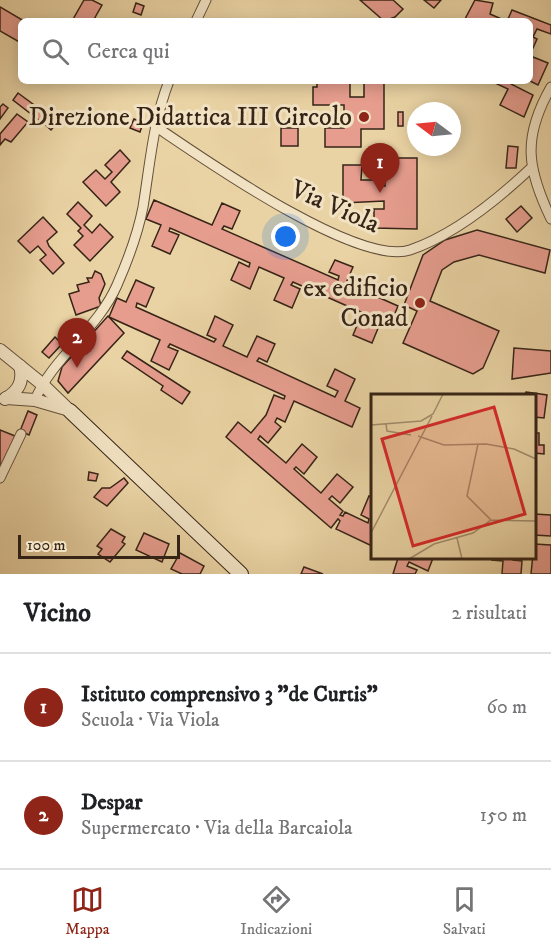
<!DOCTYPE html>
<html lang="it">
<head>
<meta charset="utf-8">
<style>
  body { margin:0; font-family:"IM FELL DW Pica",serif; background:#f6f6f6; color:#202124 }
  .compass { position:absolute; left:407px; top:102px; width:54px; height:54px; border-radius:50%; background:#fff; box-shadow:0 3px 15px #0003; rotate:286deg }
  .scale { position:absolute; left:18px; bottom:15px; width:162px; box-sizing:border-box; padding-left:6px; border:3px solid #362417; border-top:0; font-size:16px; line-height:21px; white-space:nowrap; color:#362417; -webkit-text-stroke:4px #f1e2c3; paint-order:stroke }
  .you { position:absolute; left:286px; top:237px; width:21px; height:21px; margin:-15px; border:4px solid #fff; border-radius:50%; background:#1a73e8; box-shadow:0 0 0 9px #1a73e833 }
  .badge { display:grid; place-items:center; width:39px; height:39px; border-radius:50%; background:#8f2418; color:#fff; font-size:20px; font-weight:700 }
  .pin { position:absolute; translate:-50% -50px; filter:drop-shadow(0 2px 3px #0008) }
  .pin::after { content:''; position:absolute; top:32px; width:21px; height:18px; background:inherit; clip-path:polygon(0 0,100% 0,50% 100%) }
  .list { margin:0; padding:0; list-style:none }
  h2 { display:flex; justify-content:space-between; align-items:center; height:78px; margin:0; padding:0 24px; font-size:26px }
  h2 small { font-size:20px; font-weight:400; color:#757577 }
  .list li { display:grid; grid-template-columns:39px 1fr auto; gap:18px; align-items:center; box-sizing:border-box; height:108px; padding:0 24px; border-top:2px solid #e0e0e0 }
  .list b { display:block; font-size:22px; white-space:nowrap }
  .list p { margin:0; font-size:20px; white-space:nowrap; color:#757577 }
  .list em { font-size:20px; font-style:normal; color:#757577 }
  .icon { flex:none; width:33px; height:33px; fill:none; stroke:currentColor; stroke-width:2; stroke-linecap:round; stroke-linejoin:round }
  .map { position:relative; flex:none; width:551px; height:574px; overflow:hidden }
  .search { position:absolute; background:#fff; box-shadow:0 3px 15px #0003; left:18px; right:18px; top:18px; height:66px; display:flex; align-items:center; gap:15px; box-sizing:border-box; padding:0 21px; border-radius:9px; color:#757577; font-size:22px }
  .sheet { height:294px; background:#fff }
  nav { display:flex; justify-content:space-around; align-items:center; box-sizing:border-box; height:84px; border-top:2px solid #e0e0e0; background:#fff; font-size:16px; color:#757577 }
  nav a { display:grid; justify-items:center; gap:3px }
  nav .on { color:#8f2418 }
  .map>svg:first-child { display:block }
</style>
</head>
<body>
<div class="map">
<svg width="551" height="574" viewBox="0 0 551 574">
  <rect width="100%" height="100%" fill="#e9d2a3"/>
  <filter id="stains"><feTurbulence type="fractalNoise" baseFrequency=".00333" numOctaves="4"/><feColorMatrix values="0 0 0 0 .2 0 0 0 0 .09 0 0 0 0 .02 0 0 0 .5 -.17"/></filter>
  <radialGradient id="worn" r=".72"><stop offset=".6" stop-color="#630" stop-opacity="0"/><stop offset="1" stop-color="#630" stop-opacity=".3"/></radialGradient>
  <g fill="#e69d8e" stroke="#362417" stroke-width="1.5" fill-rule="evenodd">
    <path d="M84 0H92L102 5 93 21H72Z"/>
    <path d="M360 0H393L403 9 395 17 384 21Z"/>
    <path d="M424 0H441L434 8Z"/>
    <path d="M475 0 493 3 490 14 506 21H464Z"/>
    <path d="M136 3 144 6 141 15 133 12Z"/>
    <path d="M0 7 24 21H21V43L0 31Z"/>
    <path d="M512 10 551 25V34L537 29 533 37 537 39 533 48 530 46V21L508 19Z"/>
    <path d="M533 57 548 63 538 85 530 81V64Z"/>
    <path d="M317 81H384V129H361V147H325V128H344V105H313V87H317ZM350 83H364V97H350Z"/>
    <path d="M491 81H513L511 84 533 95 524 117 500 105 508 89Z"/>
    <path d="M18 93 45 113 40 121 13 100Z"/>
    <path d="M3 104 8 108 0 119V107Z"/>
    <rect x="398" y="112" width="5" height="14"/>
    <path d="M17 114 28 122 11 142 5 139 0 145V134Z"/>
    <path d="M47 118 55 125 51 130 43 123Z"/>
    <path d="M134 119 143 123 140 132 130 128Z"/>
    <rect x="281" y="128" width="17" height="18"/>
    <path d="M508 146 518 147 516 168H506Z"/>
    <path d="M120 150 130 161 111 182 120 192 106 206 83 182 96 170 105 179 112 172 105 165Z"/>
    <path d="M385 158H417V229L374 228V209H384V201L343 203V165H362L361 180H382V186H385Z"/>
    <path d="M154 200 212 225 222 203 240 211 232 229 224 226 222 229 338 280 339 276 329 272 335 260 353 267 346 283 398 306 390 325 381 321 372 343 353 335 361 316 371 320 372 317 293 282 291 285 300 289 292 308 274 300 284 278 259 267 250 289 231 280 239 262 249 267 250 263 170 228 169 231 179 235 170 254 152 246 161 225 146 219Z"/>
    <path d="M78 202 92 216 84 225 92 233 100 224 113 237 90 261 74 245 83 236 78 231 81 228 67 214Z"/>
    <path d="M521 206 532 218 517 232 506 219Z"/>
    <path d="M43 217 57 232 47 241 49 246 64 263 53 274 40 260 46 255 38 246 30 253 18 241Z"/>
    <path d="M477 230 550 250 545 273 479 255 454 262 442 270 430 301 499 331 483 368 473 374 403 343 417 311 404 305 423 255 445 240Z"/>
    <path d="M95 271 101 274 105 284 99 298 101 306 76 315 69 294 79 291 77 285 89 282 87 278H92Z"/>
    <path d="M136 280 154 288 146 307 137 303 136 307 214 342 216 339 207 335 215 316 233 325 223 346 247 357 257 336 275 344 267 362 259 358 257 361 335 397 338 391 327 386 335 369 355 379 345 401 360 408 352 427 294 401 285 422 277 418 275 422 281 427 268 443 260 436 258 439 286 463 302 444 317 457 304 474 296 467 294 469 321 493 337 474 353 487 340 503 332 496 329 499 343 511 340 515 343 516 345 512 368 523 369 519 361 515 369 496 372 498V546L336 529 340 521 338 519 331 528 226 437 238 422 251 433 266 415 274 395 284 399 285 396 170 344 168 347 178 351 169 370 151 361 160 340 109 317 117 298 126 302Z"/>
    <path d="M108 316 124 333 68 393 58 381 62 367Z"/>
    <path d="M55 337 62 344 49 358 42 352Z"/>
    <path d="M514 348 551 351V373L512 379Z"/>
    <path d="M127 351 190 392 182 404 161 390 163 386 122 358Z"/>
    <path d="M526 392 547 395 544 418 534 417V395H525Z"/>
    <path d="M28 411 37 415 29 435 20 431Z"/>
    <path d="M0 430 15 436 0 473Z"/>
    <path d="M534 433H539V445H544V454L534 453Z"/>
    <path d="M89 472 98 474 96 481 88 480Z"/>
    <path d="M124 478 128 483 107 506 94 497 102 488H110Z"/>
    <path d="M534 514 551 515V536L534 535Z"/>
    <path d="M111 529 125 537 122 542 125 544 110 562 98 554 102 549 97 546Z"/>
    <path d="M144 533 169 544 162 562 136 550Z"/>
    <path d="M534 544 551 545V574H531Z"/>
    <path d="M180 553 204 566 200 574H182L171 569Z"/>
    <path d="M398 558H433L428 571 409 562 407 566 417 570 415 574H393Z"/>
    <path d="M493 558H513V560L522 561 521 574H502L503 561 492 560Z"/>
    <path d="M304 567 323 574H301Z"/>
  </g>
  <g fill="none" stroke-linecap="round" stroke-linejoin="round">
    <defs>
      <g id="minor">
        <path d="M196 21 206 0"/>
        <path d="M551 87C522 138 527 168 551 219"/>
        <path d="M155 126C201 157 357 267 410 250 454 235 497 200 531 168"/>
        <path d="M35 400C53 357 98 329 117 285 128 260 138 233 143 207 150 164 153 122 169 81"/>
        <path d="M0 478 21 434"/>
      </g>
      <g id="tertiary">
        <path d="M0 350 42 384 70 411"/>
        <path d="M6 398 35 400 66 409"/>
        <path d="M5 399C19 391 24 381 20 366"/>
      </g>
      <path id="secondary" d="M70 411 241 574"/>
    </defs>
    <use href="#minor" stroke="#63503a" stroke-width="11"/>
    <use href="#tertiary" stroke="#63503a" stroke-width="14"/>
    <use href="#secondary" stroke="#362417" stroke-width="16"/>
    <use href="#minor" stroke="#f1e2c3" stroke-width="9"/>
    <use href="#tertiary" stroke="#f1e2c3" stroke-width="12"/>
    <use href="#secondary" stroke="#f1e2c3" stroke-width="14"/>
  </g>
  <g fill="#8f2418" stroke="#f1e2c3" stroke-width="2">
    <circle cx="364" cy="117" r="6"/>
    <circle cx="420" cy="303" r="6"/>
  </g>
  <g text-anchor="middle" dominant-baseline="central" stroke-width="6" stroke-linejoin="round" paint-order="stroke">
    <g font-size="26" fill="#362417" stroke="#f1e2c3" text-anchor="end">
      <text x="352" y="117">Direzione Didattica III Circolo</text>
      <text x="408" y="288">ex edificio<tspan x="408" dy="30">Conad</tspan></text>
    </g>
    <g font-size="26" fill="#362417" stroke="#f1e2c3">
      <text transform="translate(335 207) rotate(24)">Via Viola</text>
    </g>
  </g>
  <g transform="translate(371 394)">
    <rect width="165" height="165" fill="#e9d2a3"/>
    <path fill="none" stroke="#a18c6b" stroke-width="1.5" d="M62 20 72 0M15 30 16 37 40 41M0 31 50 27 62 20M47 42 73 51 115 50 143 55 165 65M47 49 61 22M107 50 96 102 120 126M0 139 47 49M86 144 91 165M38 165 63 150 102 139 120 126 165 127"/>
    <path fill="#d62828" fill-opacity="0.15" stroke="#d62828" stroke-width="3" d="M123 13 154 120 42 152 11 45Z"/>
    <rect width="165" height="165" fill="none" stroke="#362417" stroke-width="3"/>
  </g>
  <rect width="100%" height="100%" filter="url(#stains)"/>
  <rect width="100%" height="100%" fill="url(#worn)"/>
</svg>
<svg class="compass" viewBox="-18 -18 36 36"><path d="M0-13l5 13h-10z" fill="#e53935"/><path d="M0 13l5-13h-10z" fill="#757577"/></svg>
<div class="scale">100 m</div>
<div class="you"></div>
<div class="pin badge" style="left:380px;top:193px">1</div>
<div class="pin badge" style="left:77px;top:368px">2</div>
<div class="search"><svg class="icon" aria-label="search" viewBox="0 0 24 24"><circle cx="10" cy="10" r="6"/><path d="M15 15l6 6"/></svg>Cerca qui</div>
</div>
<section class="sheet">
<h2>Vicino<small>2 risultati</small></h2>
<ul class="list">
<li><span class="badge">1</span><div><b>Istituto comprensivo 3 &quot;de Curtis&quot;</b><p>Scuola · Via Viola</p></div><em>60 m</em></li>
<li><span class="badge">2</span><div><b>Despar</b><p>Supermercato · Via della Barcaiola</p></div><em>150 m</em></li>
</ul>
</section>
<nav>
<a class="on"><svg class="icon" aria-label="map" viewBox="0 0 24 24"><path d="M3 6l6-2 6 2 6-2v14l-6 2-6-2-6 2zM9 4v14M15 6v14"/></svg>Mappa</a>
<a><svg class="icon" aria-label="directions" viewBox="0 0 24 24"><path d="M12 3l9 9-9 9-9-9zM9 14v-3h6M13 9l2 2-2 2"/></svg>Indicazioni</a>
<a><svg class="icon" aria-label="saved" viewBox="0 0 24 24"><path d="M7 4h10v16l-5-4-5 4z"/></svg>Salvati</a>
</nav>
</body>
</html>
